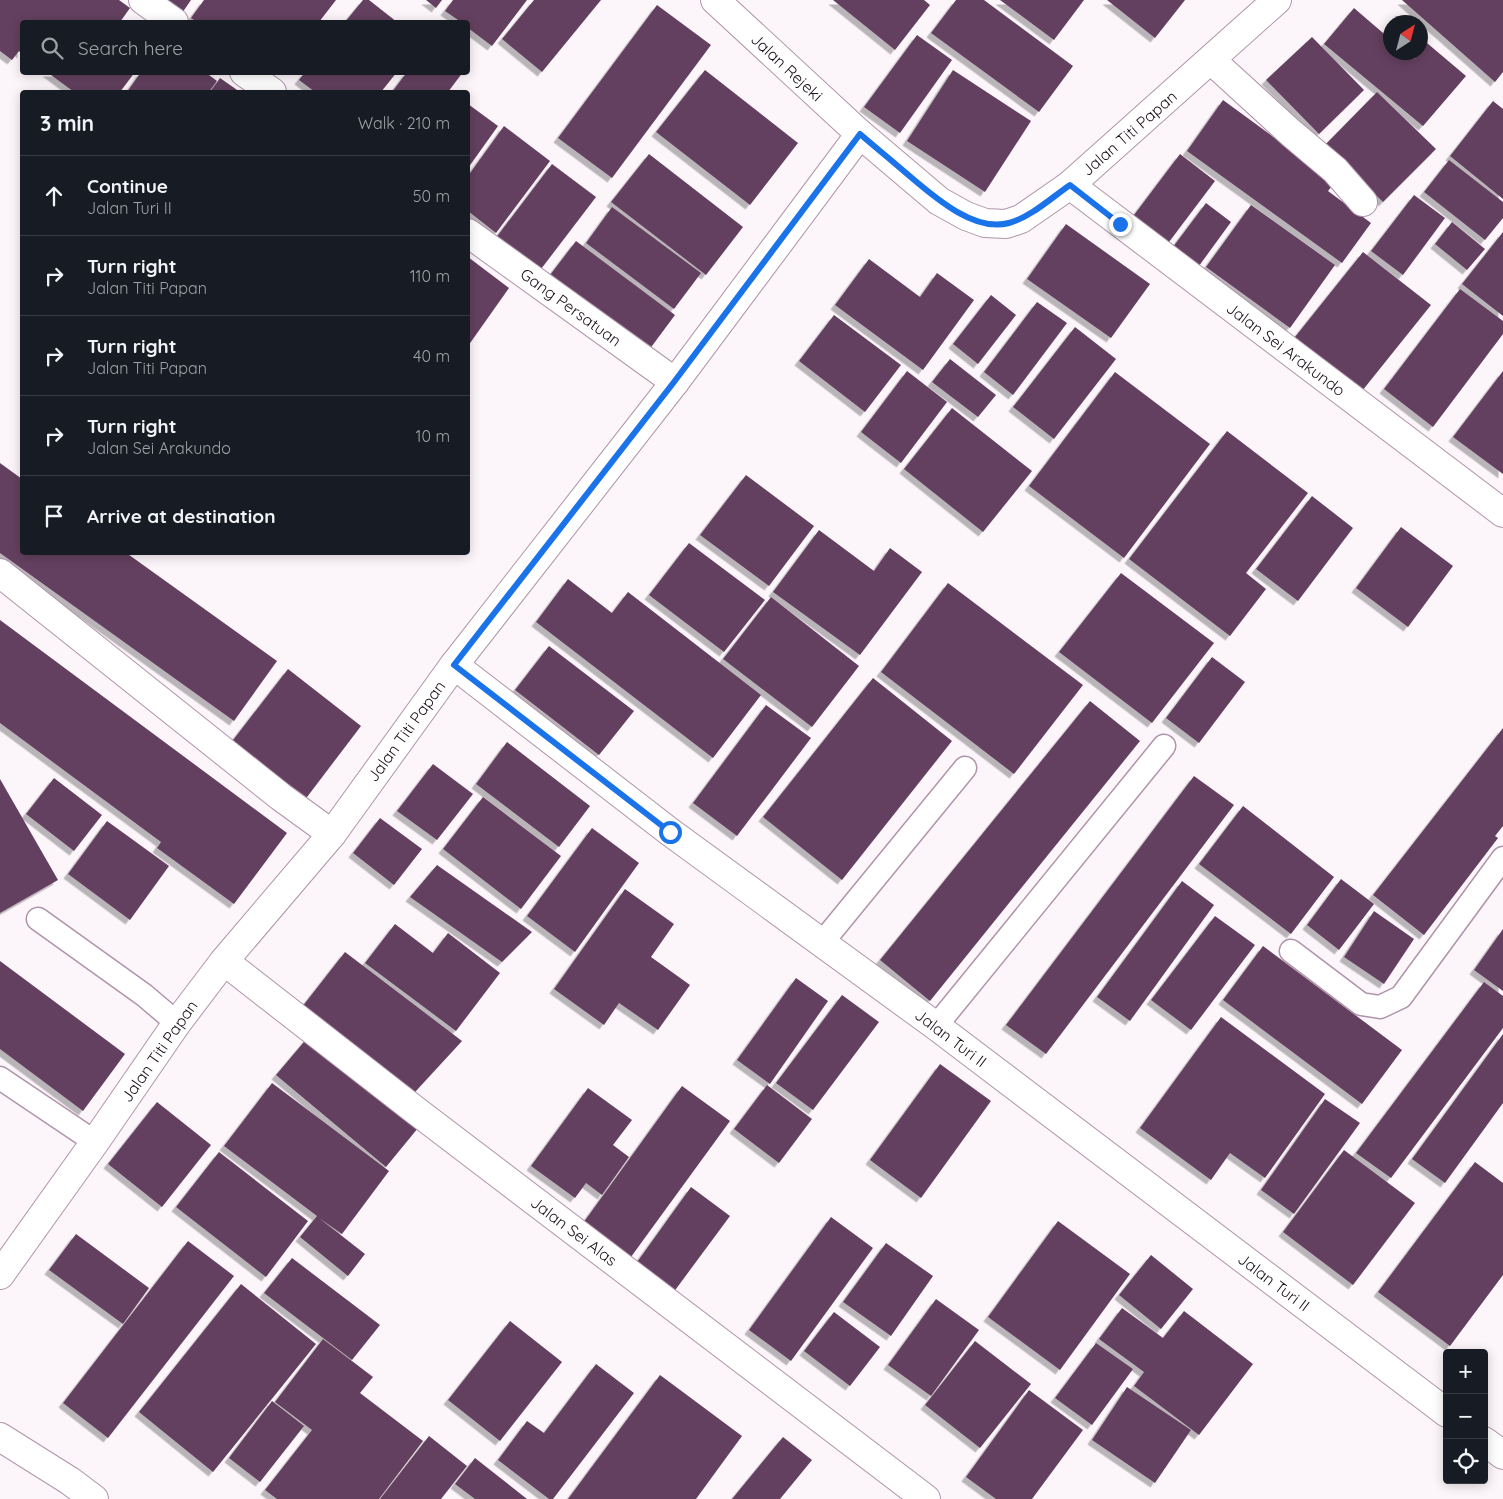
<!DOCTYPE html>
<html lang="en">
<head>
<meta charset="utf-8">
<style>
  body { margin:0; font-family:Quicksand,sans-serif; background:#242831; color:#f1f3f6 }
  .controls { position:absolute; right:15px; bottom:15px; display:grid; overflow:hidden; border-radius:5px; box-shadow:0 2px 12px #0003 }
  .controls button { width:45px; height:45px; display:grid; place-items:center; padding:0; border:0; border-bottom:1px solid #363941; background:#171b24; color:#f1f3f6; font:25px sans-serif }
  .compass { position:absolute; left:1383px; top:15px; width:45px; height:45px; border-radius:50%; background:#171b24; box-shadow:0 2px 12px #0003; rotate:36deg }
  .stop { position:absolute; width:15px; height:15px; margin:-11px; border:4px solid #1a73e8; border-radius:50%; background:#fff }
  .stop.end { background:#1a73e8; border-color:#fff; box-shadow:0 1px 5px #0008 }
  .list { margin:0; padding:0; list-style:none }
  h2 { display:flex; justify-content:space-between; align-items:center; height:65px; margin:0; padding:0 20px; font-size:21px }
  h2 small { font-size:16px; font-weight:400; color:#9ea1a6 }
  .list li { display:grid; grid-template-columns:32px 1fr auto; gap:15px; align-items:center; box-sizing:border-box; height:80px; padding:0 20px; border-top:1px solid #363941 }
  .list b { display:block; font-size:19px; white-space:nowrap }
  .list p { margin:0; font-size:16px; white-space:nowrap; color:#9ea1a6 }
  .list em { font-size:16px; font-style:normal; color:#9ea1a6 }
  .icon { flex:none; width:28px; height:28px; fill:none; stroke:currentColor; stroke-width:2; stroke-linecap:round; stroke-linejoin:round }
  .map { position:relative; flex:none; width:1503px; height:1499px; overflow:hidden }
  .search { position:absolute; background:#171b24; box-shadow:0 2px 12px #0003; left:20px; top:20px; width:450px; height:55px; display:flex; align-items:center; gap:12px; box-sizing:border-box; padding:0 18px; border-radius:5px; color:#9ea1a6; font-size:19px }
  .panel { position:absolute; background:#171b24; box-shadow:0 2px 12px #0003; left:20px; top:90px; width:450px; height:465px; border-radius:5px }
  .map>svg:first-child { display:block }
</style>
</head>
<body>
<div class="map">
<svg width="1503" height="1499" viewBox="0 0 1503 1499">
  <defs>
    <filter id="shadow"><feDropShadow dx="-4.5" dy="4.5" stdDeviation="0" flood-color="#0004"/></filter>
  </defs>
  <rect width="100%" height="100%" fill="#fcf5fa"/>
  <g fill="#64415e" filter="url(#shadow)">
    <path d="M0 0H119L130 8 120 22H22V54L19 51 12 60 0 51Z"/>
    <path d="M158 0H191L180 16Z"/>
    <path d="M204 0H336L319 22H238L235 20 233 22H197L191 18Z"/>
    <path d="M363 0H369L397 22H345Z"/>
    <path d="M426 0H442L436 8Z"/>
    <path d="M453 0H527L492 46 468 28V22H461L445 11Z"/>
    <path d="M534 0H601L542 72 502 39Z"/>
    <path d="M833 0H924L930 5 895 50Z"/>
    <path d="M956 0H984L1073 66 1039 112 931 33Z"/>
    <path d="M1000 0H1084L1054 40Z"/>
    <path d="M1107 0H1185L1155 38Z"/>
    <path d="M1402 0H1503V72L1495 82Z"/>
    <path d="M657 5 711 45 612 178 558 138Z"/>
    <path d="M1354 8 1390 39V52H1407L1414 59 1427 43 1466 76 1423 126 1324 44Z"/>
    <path d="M917 35 952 60 900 133 864 107Z"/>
    <path d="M1312 37 1364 90 1319 134 1266 80Z"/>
    <path d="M705 70 798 143 750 205 656 132Z"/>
    <path d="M953 70 1031 121 985 192 907 141Z"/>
    <path d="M47 72H135L120 92H74Z"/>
    <path d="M141 72H205L217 81 209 92H127Z"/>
    <path d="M305 72H397L381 92H315L299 80Z"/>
    <path d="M407 72H463L448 92H392Z"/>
    <path d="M220 78 240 92H210Z"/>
    <path d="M1377 92 1436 149 1383 202 1325 145Z"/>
    <path d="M1223 100 1335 182 1328 191 1371 223 1342 263 1187 151Z"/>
    <path d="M1493 101 1503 109V199L1450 156Z"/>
    <path d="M468 104 498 126 468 168Z"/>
    <path d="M504 126 550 161 496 233 468 211V176Z"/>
    <path d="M649 154 743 227 706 275 611 202Z"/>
    <path d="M1180 154 1215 181 1166 246 1131 219Z"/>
    <path d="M1449 160 1503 202V218L1485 240 1424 192Z"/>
    <path d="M552 164 596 197 538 273 495 239Z"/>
    <path d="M1414 195 1445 218 1403 275 1371 251Z"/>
    <path d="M1206 203 1231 222 1196 270 1170 251Z"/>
    <path d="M1251 205 1335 265 1290 328 1206 267Z"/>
    <path d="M612 207 701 273 674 309 586 243Z"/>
    <path d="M1452 222 1485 249 1467 270 1435 244Z"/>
    <path d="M1066 224 1150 284 1111 338 1027 279Z"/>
    <path d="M1503 232V316L1462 284Z"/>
    <path d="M576 241 675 315 646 354 547 279Z"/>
    <path d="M1363 252 1431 305 1362 391 1295 337Z"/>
    <path d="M468 257 509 288 468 346Z"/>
    <path d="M869 259 920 297 937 273 974 300 923 370 835 305Z"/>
    <path d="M1460 289 1503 321V334L1433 427 1384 389Z"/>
    <path d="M991 295 1016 315 978 364 953 344Z"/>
    <path d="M1037 302 1067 323 1013 395 984 372Z"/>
    <path d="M834 315 901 365 865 412 799 361Z"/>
    <path d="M1075 327 1116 359 1054 439 1013 407Z"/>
    <path d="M950 359 996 395 978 417 932 382Z"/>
    <path d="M907 371 947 402 901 463 861 432Z"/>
    <path d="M1503 371V474L1453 437Z"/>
    <path d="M1115 372 1210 444 1124 558 1029 486Z"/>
    <path d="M952 408 1032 471 983 532 904 469Z"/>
    <path d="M1227 431 1308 493 1246 573 1266 589 1230 636 1129 559Z"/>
    <path d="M0 463 22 479V552H125L277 661 234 721 0 553Z"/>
    <path d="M746 475 814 526 769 586 700 535Z"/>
    <path d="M1312 496 1353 528 1298 601 1256 569Z"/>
    <path d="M1401 527 1453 566 1408 627 1356 588Z"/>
    <path d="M819 530 874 571 890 548 922 572 860 655 773 592Z"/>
    <path d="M689 543 765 600 724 652 649 595Z"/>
    <path d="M1121 573 1214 643 1152 723 1059 652Z"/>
    <path d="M568 579 612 613 628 592 761 695 713 758 536 622Z"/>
    <path d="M948 583 1083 685 1014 774 881 672Z"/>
    <path d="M771 597 859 666 812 727 723 659Z"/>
    <path d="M0 620 287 833 234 904 157 848 161 842 0 723Z"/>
    <path d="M549 646 634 711 599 755 515 690Z"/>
    <path d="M1212 657 1245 682 1199 743 1166 718Z"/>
    <path d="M288 669 361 726 304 801 230 744Z"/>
    <path d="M873 678 952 741 842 880 763 817Z"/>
    <path d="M1090 701 1140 741 930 1001 880 960Z"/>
    <path d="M766 705 811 738 737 836 693 803Z"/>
    <path d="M1503 728V826L1495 836 1498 838 1424 935 1373 895Z"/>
    <path d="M507 742 590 806 559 847 476 784Z"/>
    <path d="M433 764 473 794 437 840 397 811Z"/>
    <path d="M1194 776 1234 805 1046 1054 1006 1025Z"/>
    <path d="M54 778 102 815 74 851 26 814Z"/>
    <path d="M0 779 58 880 0 913Z"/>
    <path d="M483 797 561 856 521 909 443 849Z"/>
    <path d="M1243 806 1334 877 1291 934 1199 864Z"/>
    <path d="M380 818 422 849 394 885 353 853Z"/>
    <path d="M107 821 169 866 130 920 68 874Z"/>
    <path d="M592 828 639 863 575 952 527 916Z"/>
    <path d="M437 865 532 932 502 962 410 897Z"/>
    <path d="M1341 879 1374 904 1339 950 1307 925Z"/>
    <path d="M1182 881 1214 905 1130 1021 1097 997Z"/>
    <path d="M625 889 674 924 651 957 690 985 658 1030 619 1003 604 1025 554 989Z"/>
    <path d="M1374 911 1414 939 1384 984 1344 957Z"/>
    <path d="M1215 916 1255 945 1191 1030 1151 1000Z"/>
    <path d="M395 924 433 953 448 933 500 973 456 1031 365 963Z"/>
    <path d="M1503 929V991L1474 970Z"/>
    <path d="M1263 946 1402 1050 1362 1104 1223 1000Z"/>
    <path d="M345 952 462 1041 415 1092 302 1007Z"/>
    <path d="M0 961 125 1054 83 1111 0 1049Z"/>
    <path d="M796 978 828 1001 770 1084 737 1060Z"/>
    <path d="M1484 982 1503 996V1028L1391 1178 1356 1153Z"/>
    <path d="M842 995 879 1022 813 1110 776 1083Z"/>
    <path d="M1221 1017 1325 1094 1265 1178 1230 1153 1211 1180 1140 1128Z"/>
    <path d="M1503 1034V1103L1445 1183 1412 1159Z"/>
    <path d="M309 1036 418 1128 386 1167 276 1075Z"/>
    <path d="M940 1064 991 1101 921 1198 870 1160Z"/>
    <path d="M272 1083 389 1171 342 1234 319 1218 365 1254 348 1276 300 1237 317 1216 224 1146Z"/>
    <path d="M767 1085 812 1119 779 1163 734 1129Z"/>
    <path d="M682 1086 730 1121 628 1261 581 1226Z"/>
    <path d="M588 1088 632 1120 613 1145 629 1157 602 1195 586 1183 575 1198 531 1166Z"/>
    <path d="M1325 1099 1360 1123 1294 1214 1261 1190Z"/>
    <path d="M157 1102 211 1145 162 1207 108 1164Z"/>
    <path d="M1344 1150 1415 1203 1353 1285 1283 1232Z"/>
    <path d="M219 1152 308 1221 266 1277 176 1207Z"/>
    <path d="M1475 1162 1503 1183V1275L1450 1346 1378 1292Z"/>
    <path d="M691 1187 730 1216 673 1293 635 1265Z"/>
    <path d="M831 1217 873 1248 791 1361 749 1330Z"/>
    <path d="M1058 1221 1130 1274 1060 1370 988 1317Z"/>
    <path d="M76 1234 149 1288 123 1324 49 1270Z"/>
    <path d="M188 1241 234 1276 108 1438 63 1403Z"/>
    <path d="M886 1243 933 1276 891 1336 843 1302Z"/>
    <path d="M1151 1255 1193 1289 1161 1329 1119 1295Z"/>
    <path d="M292 1258 380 1325 352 1360 264 1293Z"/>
    <path d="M241 1284 316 1344 271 1400V1399V1400L213 1472 139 1412Z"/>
    <path d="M936 1299 979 1330 931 1396 888 1365Z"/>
    <path d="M1122 1308 1163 1338 1184 1311 1253 1364 1199 1435 1134 1386 1144 1372 1099 1339Z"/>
    <path d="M834 1312 880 1347 850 1386 804 1351Z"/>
    <path d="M510 1321 562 1362 500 1441 448 1400Z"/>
    <path d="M323 1339 373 1377 360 1393 423 1441 379 1499H277L265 1490 312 1430 275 1402Z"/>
    <path d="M975 1341 1031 1384 980 1448 925 1405Z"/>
    <path d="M1096 1343 1133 1369 1092 1425 1055 1398Z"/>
    <path d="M596 1364 634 1393 553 1499H549L498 1460 527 1421 544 1433Z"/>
    <path d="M660 1375 742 1436 696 1499H568Z"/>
    <path d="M1127 1387 1191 1430 1155 1483 1092 1440Z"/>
    <path d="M1029 1390 1083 1430 1032 1499H996L966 1477Z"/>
    <path d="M272 1401 304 1426 260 1482 229 1458Z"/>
    <path d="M429 1436 467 1466 441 1499H380Z"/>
    <path d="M783 1437 812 1460 780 1499H732Z"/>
    <path d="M475 1458 527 1499H475L455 1484Z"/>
  </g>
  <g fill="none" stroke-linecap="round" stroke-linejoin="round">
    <defs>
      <g id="service">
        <path d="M38 919 144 995 177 1023"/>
        <path d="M821 944 965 768"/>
        <path d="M1291 951 1361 1004 1380 1007 1401 997 1503 858"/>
        <path d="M936 1026 1164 746"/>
        <path d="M0 1078 95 1142"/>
      </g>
      <g id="minor">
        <path d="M143 0 174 22"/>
        <path d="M715 0 860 134 939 201 966 216 985 223 1006 224 1021 219 1070 185 1277 0"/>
        <path d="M1211 60 1291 133 1335 170 1363 202"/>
        <path d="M244 72 272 92"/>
        <path d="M1070 185 1503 513"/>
        <path d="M468 233 675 382"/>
        <path d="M0 573 281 797 332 834"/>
        <path d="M454 665 670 832 936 1026 1447 1413"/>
        <path d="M224 961 415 1110 926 1499"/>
        <path d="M0 1275 95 1142 177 1023 224 961 332 834 454 665 675 382 860 134"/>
        <path d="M1484 1441 1503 1455"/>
      </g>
      <path id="tertiary" d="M0 1437 70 1481 94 1499"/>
    </defs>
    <use href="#service" stroke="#b094aa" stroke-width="25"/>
    <use href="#minor" stroke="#b094aa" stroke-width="30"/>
    <use href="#tertiary" stroke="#b094aa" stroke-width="30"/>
    <use href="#service" stroke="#fff" stroke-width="22"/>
    <use href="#minor" stroke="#fff" stroke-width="28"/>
    <use href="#tertiary" stroke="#fff" stroke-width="28"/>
  </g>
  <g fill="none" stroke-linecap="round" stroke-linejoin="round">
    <path stroke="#1a73e8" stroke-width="6" d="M670 832 454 665 674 382 860 134C875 147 891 160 906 173 931 194 973 233 1009 223 1031 217 1051 198 1070 185L1120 224"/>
  </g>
  <g text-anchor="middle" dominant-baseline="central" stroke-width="5" stroke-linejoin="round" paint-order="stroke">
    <g font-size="16" fill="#1e131c" stroke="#fff">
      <text transform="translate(787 67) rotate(43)">Jalan Rejeki</text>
      <text transform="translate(1129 133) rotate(-41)">Jalan Titi Papan</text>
      <text transform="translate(571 307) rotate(36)">Gang Persatuan</text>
      <text transform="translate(1286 349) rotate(37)">Jalan Sei Arakundo</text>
      <text transform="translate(406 731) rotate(-54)">Jalan Titi Papan</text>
      <text transform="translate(951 1038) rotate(37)">Jalan Turi II</text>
      <text transform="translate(159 1051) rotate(-55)">Jalan Titi Papan</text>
      <text transform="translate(574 1231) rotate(37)">Jalan Sei Alas</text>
      <text transform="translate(1274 1282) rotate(37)">Jalan Turi II</text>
    </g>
  </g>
</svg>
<div class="controls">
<button>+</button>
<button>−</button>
<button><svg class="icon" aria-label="locate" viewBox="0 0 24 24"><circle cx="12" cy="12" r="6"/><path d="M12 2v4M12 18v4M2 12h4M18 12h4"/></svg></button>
</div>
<svg class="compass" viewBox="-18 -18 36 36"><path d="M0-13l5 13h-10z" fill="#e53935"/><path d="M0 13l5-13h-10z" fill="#9ea1a6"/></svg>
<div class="stop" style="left:670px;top:832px"></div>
<div class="stop end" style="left:1120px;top:224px"></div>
<div class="search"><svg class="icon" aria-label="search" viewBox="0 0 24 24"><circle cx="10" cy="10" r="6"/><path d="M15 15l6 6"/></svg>Search here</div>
<section class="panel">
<h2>3 min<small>Walk · 210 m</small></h2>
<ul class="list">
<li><svg class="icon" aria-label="ahead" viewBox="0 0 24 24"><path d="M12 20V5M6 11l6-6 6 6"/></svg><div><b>Continue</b><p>Jalan Turi II</p></div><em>50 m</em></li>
<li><svg class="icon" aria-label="right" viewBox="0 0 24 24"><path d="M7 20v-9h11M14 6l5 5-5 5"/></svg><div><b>Turn right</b><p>Jalan Titi Papan</p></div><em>110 m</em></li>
<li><svg class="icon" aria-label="right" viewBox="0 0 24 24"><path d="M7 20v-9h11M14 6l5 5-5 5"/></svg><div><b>Turn right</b><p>Jalan Titi Papan</p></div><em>40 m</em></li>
<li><svg class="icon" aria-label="right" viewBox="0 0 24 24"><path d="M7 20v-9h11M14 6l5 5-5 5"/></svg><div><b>Turn right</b><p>Jalan Sei Arakundo</p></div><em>10 m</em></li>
<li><svg class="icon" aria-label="arrive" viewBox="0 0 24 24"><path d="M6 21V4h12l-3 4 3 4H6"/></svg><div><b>Arrive at destination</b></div></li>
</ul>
</section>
</div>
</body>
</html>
